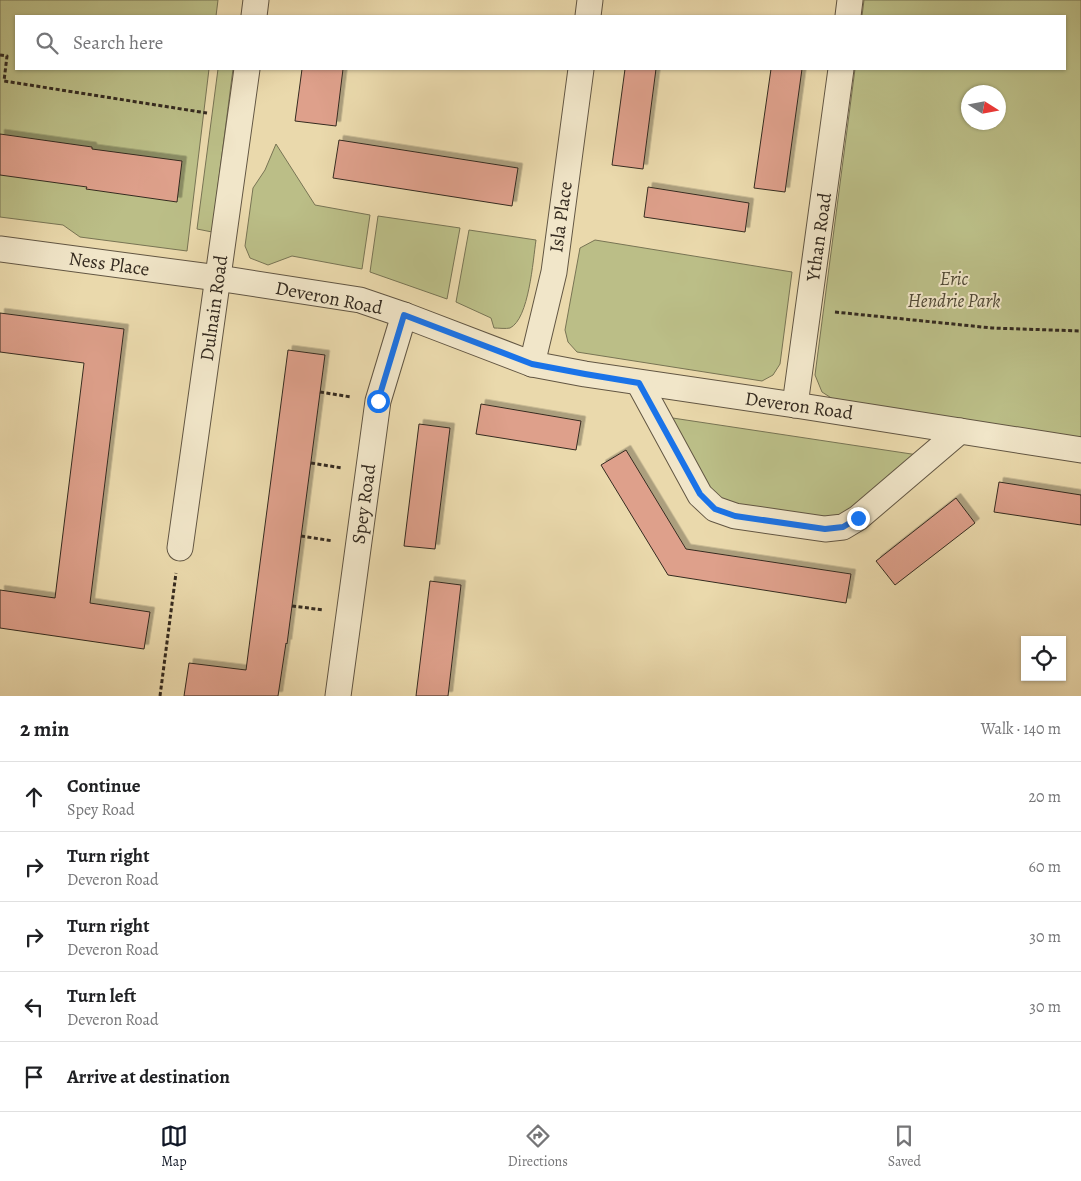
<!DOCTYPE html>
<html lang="en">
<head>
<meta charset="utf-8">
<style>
  body { margin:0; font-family:Alegreya,serif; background:#f6f6f6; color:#202124 }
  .controls { position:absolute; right:15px; bottom:15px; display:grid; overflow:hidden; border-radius:0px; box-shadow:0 1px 4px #0004 }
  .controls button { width:45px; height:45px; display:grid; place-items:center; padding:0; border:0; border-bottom:1px solid #e0e0e0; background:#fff; color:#202124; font:25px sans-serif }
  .compass { position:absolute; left:961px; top:85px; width:45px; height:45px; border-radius:50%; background:#fff; box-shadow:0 1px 4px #0004; rotate:101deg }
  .stop { position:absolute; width:15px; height:15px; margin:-11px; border:4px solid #1a73e8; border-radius:50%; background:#fff }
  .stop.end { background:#1a73e8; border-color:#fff; box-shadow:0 1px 5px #0008 }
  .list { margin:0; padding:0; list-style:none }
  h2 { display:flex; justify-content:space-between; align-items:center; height:65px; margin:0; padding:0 20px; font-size:21px }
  h2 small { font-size:16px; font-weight:400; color:#757577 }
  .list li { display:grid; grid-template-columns:32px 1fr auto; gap:15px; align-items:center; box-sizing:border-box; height:70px; padding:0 20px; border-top:1px solid #e0e0e0 }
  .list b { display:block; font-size:19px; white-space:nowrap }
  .list p { margin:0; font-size:16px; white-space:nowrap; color:#757577 }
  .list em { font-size:16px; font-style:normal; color:#757577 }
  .icon { flex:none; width:28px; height:28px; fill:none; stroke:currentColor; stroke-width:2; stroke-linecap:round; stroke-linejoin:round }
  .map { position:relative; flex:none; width:1081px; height:696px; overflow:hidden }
  .search { position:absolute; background:#fff; box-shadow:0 1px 4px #0004; left:15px; right:15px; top:15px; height:55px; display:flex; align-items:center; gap:12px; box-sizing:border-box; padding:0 18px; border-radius:0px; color:#757577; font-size:19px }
  .sheet { height:415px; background:#fff }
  nav { display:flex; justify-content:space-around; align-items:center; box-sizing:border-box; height:70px; border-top:1px solid #e0e0e0; background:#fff; font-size:14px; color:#757577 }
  nav a { display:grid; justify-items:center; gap:2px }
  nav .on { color:#111827 }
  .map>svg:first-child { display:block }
</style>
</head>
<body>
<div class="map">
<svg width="1081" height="696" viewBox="0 0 1081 696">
  <defs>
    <filter id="shadow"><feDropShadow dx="4.5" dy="-4.5" stdDeviation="0" flood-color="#0004"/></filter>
  </defs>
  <rect width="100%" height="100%" fill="#ead9ac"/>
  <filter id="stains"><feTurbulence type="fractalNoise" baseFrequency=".004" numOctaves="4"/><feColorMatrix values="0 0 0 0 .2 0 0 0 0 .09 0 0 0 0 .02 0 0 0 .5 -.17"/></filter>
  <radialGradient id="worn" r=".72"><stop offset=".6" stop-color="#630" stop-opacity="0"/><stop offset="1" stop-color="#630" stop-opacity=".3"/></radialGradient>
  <g fill="#bbbe87" stroke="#787454" fill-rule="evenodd">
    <path d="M0 0H218L216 16H16V69H209L187 251 80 237 63 225 0 217Z"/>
    <path d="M864 0H1081V438L836 401 822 392 815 375 855 69H1065V16H862ZM968 92H998V122H968Z"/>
    <path d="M218 69H233L212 232 197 229Z"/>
    <path d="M276 144 315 205 370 215 362 269 292 256 268 265 250 258 245 246 253 188 265 170Z"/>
    <path d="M378 216 460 228 447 299 370 272Z"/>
    <path d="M469 230 536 240C533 260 529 319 510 328 506 329 498 328 494 328L491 318 456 302Z"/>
    <path d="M595 240 792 272 780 364 773 375 762 381 577 352 568 342 565 330 580 248Z"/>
    <path d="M666 417 918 455 840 520 734 505 719 497 707 487Z"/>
  </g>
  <g fill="#dea08b" stroke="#352b20" filter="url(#shadow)">
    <path d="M302 69H343L336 126 295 121Z"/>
    <path d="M625 69H656L643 169 612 165Z"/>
    <path d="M771 69H802L785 192 754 188Z"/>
    <path d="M0 134 92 147V149L182 161 177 202 86 189 87 187 0 175Z"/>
    <path d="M339 140 518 168 512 206 333 178Z"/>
    <path d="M648 187 749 203 745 232 644 217Z"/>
    <path d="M0 313 124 329 90 603 150 612 144 649 0 628V590L55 598 84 363 0 352Z"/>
    <path d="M288 350 325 355 287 644 286 643 278 696H184L189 663 246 670Z"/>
    <path d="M481 404 581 421 576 450 476 434Z"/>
    <path d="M419 424 450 428 435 549 404 546Z"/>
    <path d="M626 450 686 549 851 574 846 603 668 575 601 465Z"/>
    <path d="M999 482 1081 495V525L994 512Z"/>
    <path d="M956 498 975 523 895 585 876 561Z"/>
    <path d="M430 581 461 585 448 696H416Z"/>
  </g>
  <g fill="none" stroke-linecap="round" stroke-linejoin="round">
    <defs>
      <g id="street">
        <path d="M254 16 256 0"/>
        <path d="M588 16 590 0"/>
        <path d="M848 16 850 0"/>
        <path d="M0 249 218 278 360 300 404 315 532 364 585 374 795 405 1081 450"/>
        <path d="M532 364 554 272 581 69"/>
        <path d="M639 383 700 495 715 509 735 516 825 529 843 527 858 518 960 431"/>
        <path d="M795 405 841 69"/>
        <path d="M180 548 247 69"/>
        <path d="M338 696 378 401 404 315"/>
      </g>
    </defs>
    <use href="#street" stroke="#625643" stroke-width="27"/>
    <g stroke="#352b20" stroke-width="3" stroke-dasharray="4 2.5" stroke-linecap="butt">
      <path d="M0 55 7 56 4 81 207 113"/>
      <path d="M835 312 992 328 1081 331"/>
      <path d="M320 392 351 397"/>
      <path d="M311 463 342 468"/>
      <path d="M301 536 333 541"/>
      <path d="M292 606 324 610"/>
      <path d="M160 696 176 573"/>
    </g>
    <use href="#street" stroke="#f1e6c9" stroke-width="25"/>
  </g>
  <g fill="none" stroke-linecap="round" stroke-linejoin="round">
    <path stroke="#1a73e8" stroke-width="6" d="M378 401 404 315 532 364 585 374 639 383 700 494 715 509 735 516 825 529 843 527 858 518"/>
  </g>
  <g text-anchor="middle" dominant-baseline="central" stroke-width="4" stroke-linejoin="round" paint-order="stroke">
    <g font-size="19" fill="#352b20" stroke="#f1e6c9">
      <text transform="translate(561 217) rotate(-82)">Isla Place</text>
      <text transform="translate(819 237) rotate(-82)">Ythan Road</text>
      <text transform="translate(109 264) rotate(8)">Ness Place</text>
      <text transform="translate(329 298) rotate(11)">Deveron Road</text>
      <text transform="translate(214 308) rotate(-82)">Dulnain Road</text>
      <text transform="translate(799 406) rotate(8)">Deveron Road</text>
      <text transform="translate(364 504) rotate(-82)">Spey Road</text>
    </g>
    <g font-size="19" font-style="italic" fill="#504835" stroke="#f1e6c9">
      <text x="954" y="279">Eric<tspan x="954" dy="22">Hendrie Park</tspan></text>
    </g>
  </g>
  <rect width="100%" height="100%" filter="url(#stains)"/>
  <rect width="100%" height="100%" fill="url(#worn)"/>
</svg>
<div class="controls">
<button><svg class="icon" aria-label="locate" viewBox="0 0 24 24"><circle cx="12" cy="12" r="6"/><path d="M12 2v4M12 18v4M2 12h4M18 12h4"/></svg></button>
</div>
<svg class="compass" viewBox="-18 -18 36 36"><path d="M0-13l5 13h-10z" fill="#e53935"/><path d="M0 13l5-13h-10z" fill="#757577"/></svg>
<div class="stop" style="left:378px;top:401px"></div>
<div class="stop end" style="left:858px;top:518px"></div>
<div class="search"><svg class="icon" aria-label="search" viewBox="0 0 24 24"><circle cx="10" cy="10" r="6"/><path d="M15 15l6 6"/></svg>Search here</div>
</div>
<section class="sheet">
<h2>2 min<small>Walk · 140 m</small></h2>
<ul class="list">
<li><svg class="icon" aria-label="ahead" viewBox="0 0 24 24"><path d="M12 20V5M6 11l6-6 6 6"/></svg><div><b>Continue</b><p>Spey Road</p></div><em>20 m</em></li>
<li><svg class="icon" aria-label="right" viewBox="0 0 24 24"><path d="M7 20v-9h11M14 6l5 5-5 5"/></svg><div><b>Turn right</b><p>Deveron Road</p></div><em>60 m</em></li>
<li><svg class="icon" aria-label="right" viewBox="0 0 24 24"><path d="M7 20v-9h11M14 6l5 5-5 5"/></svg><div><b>Turn right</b><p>Deveron Road</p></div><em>30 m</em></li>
<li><svg class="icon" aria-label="left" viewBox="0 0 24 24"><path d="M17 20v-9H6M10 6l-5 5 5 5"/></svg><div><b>Turn left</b><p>Deveron Road</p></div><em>30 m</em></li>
<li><svg class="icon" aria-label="arrive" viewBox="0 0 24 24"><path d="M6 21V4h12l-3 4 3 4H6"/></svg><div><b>Arrive at destination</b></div></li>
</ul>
</section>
<nav>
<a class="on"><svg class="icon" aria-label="map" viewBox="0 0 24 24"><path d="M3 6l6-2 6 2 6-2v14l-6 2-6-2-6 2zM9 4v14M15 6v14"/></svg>Map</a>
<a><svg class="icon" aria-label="directions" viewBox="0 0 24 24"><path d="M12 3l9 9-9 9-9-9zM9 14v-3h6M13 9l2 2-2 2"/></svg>Directions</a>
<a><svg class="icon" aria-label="saved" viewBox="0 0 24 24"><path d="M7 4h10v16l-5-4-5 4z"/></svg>Saved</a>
</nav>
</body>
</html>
